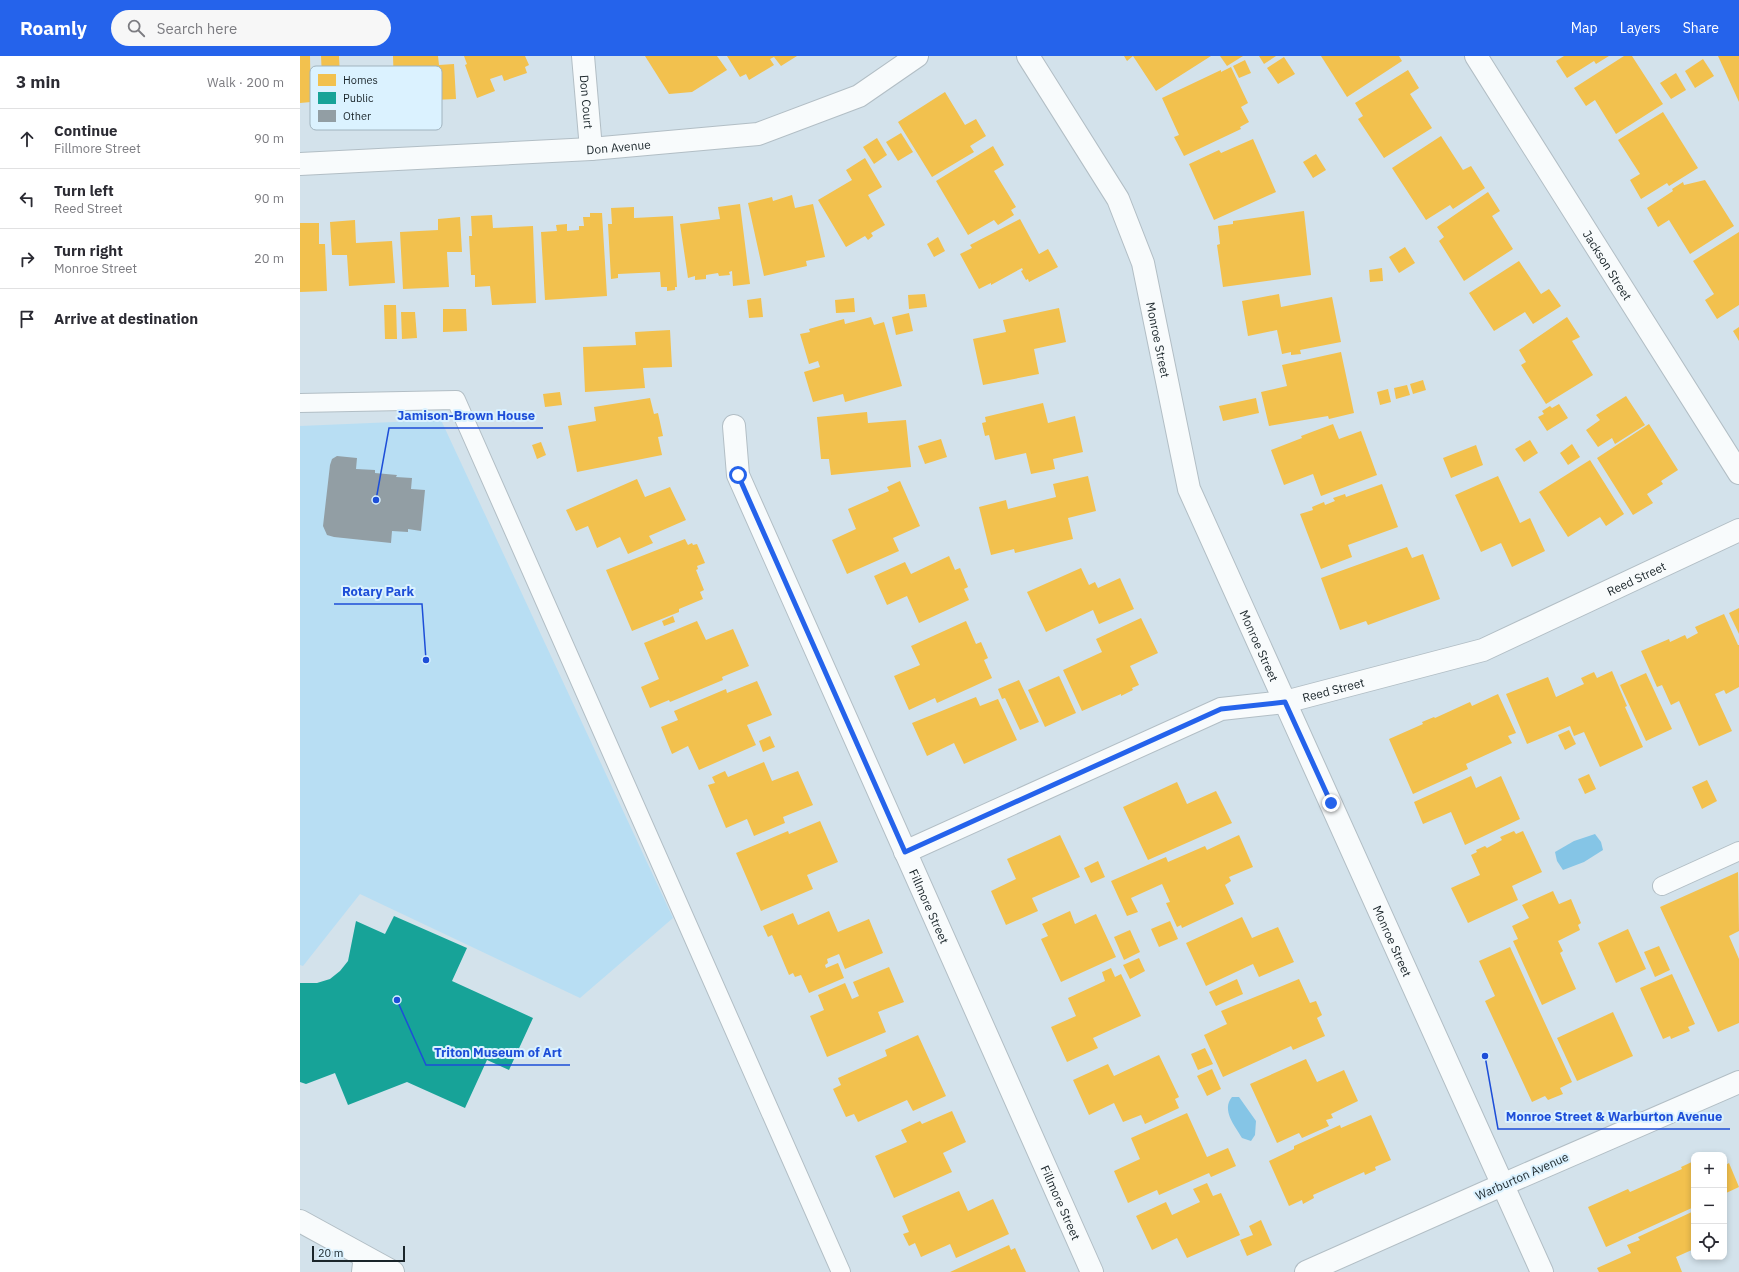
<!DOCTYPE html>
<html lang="en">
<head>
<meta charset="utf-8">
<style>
  body { margin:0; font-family:"IBM Plex Sans",sans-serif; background:#f7f7f7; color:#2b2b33 }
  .controls { position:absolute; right:12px; bottom:12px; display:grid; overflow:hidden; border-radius:8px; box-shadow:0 2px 6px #0003 }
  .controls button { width:36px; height:36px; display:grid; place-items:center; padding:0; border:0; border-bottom:1px solid #e1e1e2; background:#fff; color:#2b2b33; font:20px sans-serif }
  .scale { position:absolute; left:12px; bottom:10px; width:93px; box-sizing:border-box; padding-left:4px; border:2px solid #1a252a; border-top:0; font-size:11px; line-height:14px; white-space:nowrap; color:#1a252a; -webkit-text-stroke:3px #dbf2ff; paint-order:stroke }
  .stop { position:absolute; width:12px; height:12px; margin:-9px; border:3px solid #2563eb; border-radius:50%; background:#fff }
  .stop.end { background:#2563eb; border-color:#fff; box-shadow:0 1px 4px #0008 }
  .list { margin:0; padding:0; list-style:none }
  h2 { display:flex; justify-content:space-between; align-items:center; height:52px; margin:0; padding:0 16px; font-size:17px }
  h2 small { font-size:13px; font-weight:400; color:#7c7c81 }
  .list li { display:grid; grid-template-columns:26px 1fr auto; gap:12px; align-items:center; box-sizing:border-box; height:60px; padding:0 16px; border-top:1px solid #e1e1e2 }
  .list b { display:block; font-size:15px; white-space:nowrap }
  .list p { margin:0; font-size:13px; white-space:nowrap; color:#7c7c81 }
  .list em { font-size:13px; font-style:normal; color:#7c7c81 }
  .icon { flex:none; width:22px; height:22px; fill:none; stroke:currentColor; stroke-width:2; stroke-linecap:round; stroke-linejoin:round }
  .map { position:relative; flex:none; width:1439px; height:1216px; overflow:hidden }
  header { display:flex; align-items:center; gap:24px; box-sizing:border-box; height:56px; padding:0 20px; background:#2563eb; color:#fff }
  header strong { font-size:19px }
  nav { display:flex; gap:22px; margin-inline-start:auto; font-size:14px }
  .search { width:280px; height:36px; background:#f7f7f7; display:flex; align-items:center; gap:10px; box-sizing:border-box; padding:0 14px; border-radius:22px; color:#7c7c81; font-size:15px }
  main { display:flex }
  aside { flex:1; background:#fff }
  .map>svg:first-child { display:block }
</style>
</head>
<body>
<header>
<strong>Roamly</strong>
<div class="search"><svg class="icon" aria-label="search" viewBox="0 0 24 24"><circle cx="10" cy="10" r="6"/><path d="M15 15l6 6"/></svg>Search here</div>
<nav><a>Map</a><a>Layers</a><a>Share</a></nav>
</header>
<main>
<aside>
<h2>3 min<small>Walk · 200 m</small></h2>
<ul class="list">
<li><svg class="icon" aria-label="ahead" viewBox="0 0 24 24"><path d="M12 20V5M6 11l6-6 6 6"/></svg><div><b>Continue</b><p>Fillmore Street</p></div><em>90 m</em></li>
<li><svg class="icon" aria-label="left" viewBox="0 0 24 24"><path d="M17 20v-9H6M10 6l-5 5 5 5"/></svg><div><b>Turn left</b><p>Reed Street</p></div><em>90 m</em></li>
<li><svg class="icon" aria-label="right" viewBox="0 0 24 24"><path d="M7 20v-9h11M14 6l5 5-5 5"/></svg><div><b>Turn right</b><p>Monroe Street</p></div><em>20 m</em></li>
<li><svg class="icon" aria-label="arrive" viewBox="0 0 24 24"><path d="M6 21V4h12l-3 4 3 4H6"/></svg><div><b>Arrive at destination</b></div></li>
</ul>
</aside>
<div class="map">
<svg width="1439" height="1216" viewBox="0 0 1439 1216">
  <rect width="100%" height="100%" fill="#d3e2eb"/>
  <path fill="#b8def3" d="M141 364 373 862 280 942 60 838 3 910 0 909V370Z"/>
  <g fill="#85c5e6">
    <path d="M1295 778 1301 786 1303 794 1284 806 1263 814 1257 805 1255 796 1274 785Z"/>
    <path d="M932 1041H939L956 1065 955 1079 951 1085 942 1082C935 1070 921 1054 932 1041Z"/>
  </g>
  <g fill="#f2c14e">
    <path d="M0 0H10L11 46 0 47Z"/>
    <path d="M21 0H39L40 20 22 21Z"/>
    <path d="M93 0H138L139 9 154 8 156 43 133 44V31L94 33Z"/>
    <path d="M164 0H225L229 9 225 11 227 17 204 25 202 19 190 23 195 35 177 42 165 9 167 8Z"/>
    <path d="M345 0H417L427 14 392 36 369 38Z"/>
    <path d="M427 0H497L481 10 474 1 470 3 474 9 449 24 446 18 440 21Z"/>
    <path d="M824 0H911L856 35 833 0 827 5Z"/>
    <path d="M920 0H943L927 10Z"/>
    <path d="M959 0H976L964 8Z"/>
    <path d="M1021 0H1099L1102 5 1047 41Z"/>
    <path d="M1264 0H1309L1296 8 1294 5 1267 22 1256 5Z"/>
    <path d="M1324 0H1332L1363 48 1316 78 1295 44 1286 50 1274 32Z"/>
    <path d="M1418 0H1439V46Z"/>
    <path d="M984 1 995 18 978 28 967 12Z"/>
    <path d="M1403 3 1414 20 1395 32 1385 15Z"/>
    <path d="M945 4 951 17 939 22 933 10Z"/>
    <path d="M931 11 948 47 941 51 949 66 940 71 941 73 884 100 874 81 879 79 862 42 921 14V16Z"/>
    <path d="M1108 14 1119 32 1110 38 1132 72 1084 102 1058 63 1063 60 1055 47Z"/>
    <path d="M1376 17 1386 34 1371 43 1360 27Z"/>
    <path d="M645 36 665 69 676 63 686 80 670 90 674 96 632 121 598 66Z"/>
    <path d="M1363 56 1398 112 1369 130 1367 127 1341 143 1330 124 1340 118 1318 84Z"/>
    <path d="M601 77 613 96 598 105 586 86Z"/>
    <path d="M1141 80 1163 114 1171 110 1185 132 1153 153 1150 149 1126 164 1092 112Z"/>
    <path d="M577 82 587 99 574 108 563 91Z"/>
    <path d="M953 83 976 136 914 164 889 108 919 94 921 97Z"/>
    <path d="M693 90 704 109 694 115 716 151 711 154 714 159 698 169 694 164 668 179 636 125Z"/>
    <path d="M1016 98 1026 114 1013 122 1003 106Z"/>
    <path d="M565 102 582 131 568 139 585 169 571 177 573 180 568 184 565 180 546 191 518 144 552 124 546 114Z"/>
    <path d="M1405 124 1434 170 1390 198 1369 164 1358 171 1347 152 1373 135 1372 133 1383 126 1384 129Z"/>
    <path d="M1188 136 1200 155 1192 160 1213 193 1164 225 1139 185 1144 181 1137 171Z"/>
    <path d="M492 139 495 152 513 148 525 201 506 205 507 210 464 220 448 147 472 141 473 145Z"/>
    <path d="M440 148 450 228 433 230 432 215 429 216 430 219 419 220 418 217 406 219V223L395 224V220L388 222 380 168 420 163 418 151Z"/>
    <path d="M334 151V162L373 160 377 231H375V234L367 235V231H361L360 216 318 218V222L311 223 308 168H312L311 152Z"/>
    <path d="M1004 155 1011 219 923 231 917 189 920 188 918 170 933 168V165Z"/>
    <path d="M290 157H302L307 240 245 244 241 176 257 175 256 169 267 168V175L279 174V170H284L283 161H290Z"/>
    <path d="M192 159 193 172 233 170 236 247 192 249 190 230 175 231V219H171L169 180H172L171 160Z"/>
    <path d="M160 161 162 196H147L149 231 103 233 100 176 138 174V163Z"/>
    <path d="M720 163 739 198 748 193 758 211 729 226 728 223 726 224 721 215 723 214 722 212 691 229V227L679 233 660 198 672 192 670 189Z"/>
    <path d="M55 164 56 187 92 185 95 227 49 230 47 199H32L30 166Z"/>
    <path d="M0 167H19V188H25L27 235 0 236Z"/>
    <path d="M1439 176V249L1417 263 1405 244 1414 238 1393 205Z"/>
    <path d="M638 181 645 195 634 201 627 188Z"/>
    <path d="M1105 191 1115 207 1099 217 1089 201Z"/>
    <path d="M1219 205 1241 238 1249 233 1261 250 1233 268 1225 256 1194 275 1169 237Z"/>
    <path d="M1082 212 1083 225 1070 226 1069 214Z"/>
    <path d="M625 238 627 251 609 253 608 239Z"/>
    <path d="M979 238 981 251 1032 241 1041 286 1000 294 1001 298 991 299V296L982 298 977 274 948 280 942 245Z"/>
    <path d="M461 242 463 261 449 262 447 244Z"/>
    <path d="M554 242 555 256 536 257 535 244Z"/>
    <path d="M84 249H96L97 283H85Z"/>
    <path d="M759 252 766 286 734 293 739 318 683 329 673 283 706 276 703 264Z"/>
    <path d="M143 253H166L167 275 143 276Z"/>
    <path d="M101 256H115L117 282 102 283Z"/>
    <path d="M609 257 613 275 596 279 592 261Z"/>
    <path d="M571 261 574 269 584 266 602 330 545 346 543 338 513 346 504 316 520 311 518 305 509 308 500 278 510 276 509 273 544 263 545 268Z"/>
    <path d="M1267 261 1280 281 1272 285 1293 319 1246 348 1221 309 1226 306 1219 294Z"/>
    <path d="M1439 271V285L1433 275Z"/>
    <path d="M370 274 372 311 343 312 345 332 285 336 283 291 336 289 335 276Z"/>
    <path d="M1041 296 1054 357 1029 363 1028 360 969 370 961 336 987 330 982 309Z"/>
    <path d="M1123 324 1126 334 1113 338 1110 328Z"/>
    <path d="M1107 329 1110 339 1096 343 1094 332Z"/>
    <path d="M1088 333 1091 346 1080 349 1077 336Z"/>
    <path d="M260 336 262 349 245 351 243 338Z"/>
    <path d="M1326 340 1345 369 1315 388 1312 382 1298 391 1286 374 1300 364 1296 359Z"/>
    <path d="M350 342 354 358 358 357 363 380 358 381 362 399 277 416 268 370 296 365 294 351Z"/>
    <path d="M956 342 959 357 923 365 919 350Z"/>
    <path d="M743 347 748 367 775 360 783 396 753 403 755 413 731 418 726 397 695 404 689 379 685 380 682 367 686 366 685 361Z"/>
    <path d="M1259 348 1268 362 1247 375 1238 361 1244 358 1242 355 1250 350 1252 352Z"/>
    <path d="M567 356 568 367 606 364 611 411 531 419 529 403H521L517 361Z"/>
    <path d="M1033 368 1039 383 1061 375 1077 419 1021 440 1013 418 984 429 971 394 1002 382 1001 380Z"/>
    <path d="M1349 368 1378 414 1361 425 1363 428 1347 438 1353 447 1333 459 1297 402Z"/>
    <path d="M641 383 647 401 625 408 618 390Z"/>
    <path d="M1230 384 1238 397 1224 406 1215 393Z"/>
    <path d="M241 386 246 399 237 403 232 389Z"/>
    <path d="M1272 388 1280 401 1268 409 1260 397Z"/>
    <path d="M1176 389 1183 409 1151 422 1143 402Z"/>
    <path d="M1290 404 1324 458 1306 470 1300 461 1268 481 1239 436Z"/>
    <path d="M788 420 796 455 768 462 773 483 715 497 714 493 691 499 679 451 706 444 708 453 756 441 753 428Z"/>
    <path d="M1198 420 1220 467 1230 462 1245 495 1212 511 1201 487 1181 496 1155 439Z"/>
    <path d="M337 423 345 441 370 431 386 464 349 480 353 487 328 498 320 481 297 492 288 470 276 475 266 454Z"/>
    <path d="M600 425 620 470 593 482 599 495 547 518 532 484 556 473 548 453 589 435 587 431Z"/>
    <path d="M1082 428 1098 471 1048 489 1052 501 1021 513 1000 458 1013 454 1012 451 1024 446 1025 449 1035 445 1033 442 1045 438 1046 441Z"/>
    <path d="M385 483 388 489 392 487 393 489 397 488 405 507 397 510 398 513 396 514 404 534 400 536 403 543 379 553V556L332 575 306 514Z"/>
    <path d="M1107 491 1112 502 1123 498 1140 543 1068 569 1066 565 1040 574 1021 522Z"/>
    <path d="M649 500 655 514 660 512 668 531 664 533 669 544 619 567 607 540 587 549 574 520 605 506 611 518Z"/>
    <path d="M781 512 789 529 795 526 798 532 820 522 834 553 799 568 793 554 746 576 727 536Z"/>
    <path d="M1439 552V578L1429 557Z"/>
    <path d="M1424 558 1438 589H1439V631L1426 638 1424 634 1415 638 1432 675 1399 690 1379 645 1371 649 1362 629 1357 631 1341 595 1369 583 1370 586 1385 579 1387 583 1398 577 1395 571Z"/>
    <path d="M373 560 375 566 364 570 362 565Z"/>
    <path d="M841 562 858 597 830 610 839 629 832 632 833 634 821 640V638L782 655 763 614 802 596 796 583Z"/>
    <path d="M397 565 406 584 433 573 449 610 422 621 423 624 370 646 369 644 350 652 341 631 359 623 344 587Z"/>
    <path d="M666 565 676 588 681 586 688 602 684 604 692 622 637 647 635 642 609 654 594 620 620 609 611 590Z"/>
    <path d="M1312 615 1327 650 1325 651 1343 691 1300 711 1284 676 1274 680 1270 670 1227 688 1206 638 1248 621 1256 641 1284 628 1281 622 1294 616 1297 622Z"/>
    <path d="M1346 617 1372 673 1346 685 1320 629Z"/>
    <path d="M759 620 776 657 745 671 728 634Z"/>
    <path d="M719 624 739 666 720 674 705 642 702 643 698 633Z"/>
    <path d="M457 625 472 659 447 669 456 689 399 714 388 690 372 698 361 671 378 664 374 655 426 633 427 637Z"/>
    <path d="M1198 638 1216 677 1208 680 1212 687 1166 708 1168 713 1113 738 1089 683 1123 668 1122 666 1134 661 1135 662 1170 646 1172 650Z"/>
    <path d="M676 641 680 650 698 643 717 684 664 708 654 687 627 700 612 667Z"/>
    <path d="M1269 674 1276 688 1265 694 1258 679Z"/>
    <path d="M470 680 475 691 463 696 459 685Z"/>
    <path d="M464 706 472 725 498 715 513 749 483 761 485 767 454 780 447 763 426 772 408 729 415 727 412 721 425 715 428 721Z"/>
    <path d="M1289 718 1296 733 1285 738 1278 723Z"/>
    <path d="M1171 720 1176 732 1201 720 1220 763 1165 789 1151 756 1123 768 1114 746Z"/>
    <path d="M1407 724 1417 745 1402 753 1392 731Z"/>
    <path d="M877 726 887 748 916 735 932 767 848 804 823 751Z"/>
    <path d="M520 765 538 806 507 819 513 833 461 855 436 797 488 775 489 778Z"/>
    <path d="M1214 775 1216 778 1223 775 1242 816 1212 830 1218 844 1168 867 1151 832 1180 819 1171 799 1177 796 1176 794 1185 790 1187 792 1202 784 1200 781Z"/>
    <path d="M760 779 780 821 732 842 738 855 706 869 691 835 716 823 707 803Z"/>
    <path d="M939 779 953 811 929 821 931 825 925 829 934 848 882 872 881 869 877 871 866 847 870 846 862 828 831 842 838 856 827 860 811 825 866 801 868 806 905 790 907 794Z"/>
    <path d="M798 805 805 821 791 827 784 812Z"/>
    <path d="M1438 816 1439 875 1429 880 1439 903V967L1418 976 1360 851Z"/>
    <path d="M1253 835 1259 848 1271 843 1281 867 1278 869 1280 874 1258 885 1263 895 1260 897 1276 933 1242 949 1213 885 1218 883 1212 870 1229 862 1222 849Z"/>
    <path d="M529 855 538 876 569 863 583 897 545 913 539 898 527 903 528 907 525 909 526 912 538 907 544 922 509 937 501 919 495 921 493 917 489 919 472 879 468 881 463 870 493 857 498 869Z"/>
    <path d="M770 855 775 868 796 858 816 901 761 926 741 883 748 880 742 868Z"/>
    <path d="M942 861 952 882 978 871 994 906 959 921 953 908 906 930 886 887Z"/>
    <path d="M870 865 878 883 859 891 851 873Z"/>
    <path d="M1328 873 1346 913 1316 927 1298 887Z"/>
    <path d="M830 874 840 896 824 904 814 881Z"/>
    <path d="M1359 890 1370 914 1355 921 1344 896Z"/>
    <path d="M1210 891 1272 1026 1260 1032 1263 1038 1248 1044 1245 1040 1232 1046 1185 945 1195 940 1179 905Z"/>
    <path d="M839 902 845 915 830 923 823 909Z"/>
    <path d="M589 911 604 946 578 956 586 976 527 1001 510 960 524 954 518 939 545 927 552 943 559 940 553 926Z"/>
    <path d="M811 912 815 921 821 918 841 960 793 982 798 992 767 1006 751 971 776 960 768 942 805 925 802 916Z"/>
    <path d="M1372 918 1395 968 1388 971 1390 975 1371 983 1370 980 1363 983 1340 932Z"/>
    <path d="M937 923 943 938 916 950 909 936Z"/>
    <path d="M999 923 1010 947 1016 945 1022 959 1017 962 1025 980 993 994 991 990 923 1021 904 979 927 968 921 955Z"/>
    <path d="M1313 956 1333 1000 1277 1025 1257 982Z"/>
    <path d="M618 979 646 1040 613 1055 607 1044 558 1066 554 1058 546 1061 533 1033 541 1029 538 1022 587 1000 585 994Z"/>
    <path d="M905 992 913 1008 898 1014 891 998Z"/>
    <path d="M859 999 879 1041 875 1043 879 1052 845 1068 841 1059 823 1066 814 1047 789 1059 773 1024 808 1008 814 1020Z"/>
    <path d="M1006 1003 1017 1026 1044 1014 1058 1045 1031 1058 1033 1062 1026 1064 1029 1070 1002 1082 999 1077 977 1087 950 1028Z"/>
    <path d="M912 1013 921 1033 907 1040 897 1020Z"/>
    <path d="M652 1055 666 1086 643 1097 652 1116 594 1142 575 1100 607 1086 601 1074 620 1065 622 1068Z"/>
    <path d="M887 1057 907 1101 928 1092 936 1110 911 1121 909 1117 859 1139 857 1134 828 1147 814 1115 840 1103 831 1082Z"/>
    <path d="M1071 1059 1091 1104 1075 1111 1076 1114 1065 1119 1064 1116 1013 1139 1014 1142 1003 1148 1002 1144 989 1150 969 1105 994 1093V1090L1040 1069 1041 1072Z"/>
    <path d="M1394 1105V1151L1306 1191 1288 1151 1328 1133 1330 1136 1382 1113 1381 1111Z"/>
    <path d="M1429 1107 1439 1131 1424 1138V1110Z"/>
    <path d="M907 1127 913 1140 921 1137 940 1179 887 1202 877 1182 852 1194 836 1160 866 1146 872 1159 900 1146 893 1133Z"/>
    <path d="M659 1135 668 1155 693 1143 709 1178 656 1202 650 1188 621 1201 615 1187 609 1190 603 1178 609 1176 602 1160Z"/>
    <path d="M1394 1155V1193L1376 1201 1382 1216H1299L1297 1212 1331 1197 1327 1189 1340 1184 1338 1181Z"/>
    <path d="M961 1164 972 1189 947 1200 940 1184 953 1179 949 1170Z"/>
    <path d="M709 1189 711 1194 715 1192 726 1216H650Z"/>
  </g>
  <path fill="#17a398" d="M94 860 167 892 152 925 233 962 209 1014 187 1004 165 1052 107 1026 48 1049 35 1017 6 1028 0 1026V927H17L30 923 40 915 48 905 56 865 85 878Z"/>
  <path fill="#929ea4" d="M37 400 57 402 56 413 75 414V417L97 419 96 421 112 422 111 433 125 434 121 475 108 473V476L92 475 91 487 34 481 27 479 23 470 30 409 32 403Z"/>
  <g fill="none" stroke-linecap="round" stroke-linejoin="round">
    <defs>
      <g id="lane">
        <path d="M0 347 156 344 541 1216"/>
        <path d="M1362 830 1439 795"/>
        <path d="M61 1216 63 1199"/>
      </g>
      <g id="street">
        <path id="s1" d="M283 0 291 93"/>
        <path id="s2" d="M1176 0 1439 417"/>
        <path id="s3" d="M0 108 291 93 458 78 559 40 617 0"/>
        <path id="s4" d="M434 370 438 419 792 1216"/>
        <path id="s5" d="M605 796 921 653 985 646 1183 594 1439 474"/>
        <path d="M1202 1129 1439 1026"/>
      </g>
      <g id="secondary">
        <path id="s6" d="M728 0 818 143 843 207 889 433 1242 1216"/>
        <path d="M0 1165 93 1216"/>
        <path d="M1006 1216 1202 1129"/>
      </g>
    </defs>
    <use href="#lane" stroke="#b2bec5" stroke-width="20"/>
    <use href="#street" stroke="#b2bec5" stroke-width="24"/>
    <use href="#secondary" stroke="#b2bec5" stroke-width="24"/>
    <use href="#lane" stroke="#f8fbfc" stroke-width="18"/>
    <use href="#street" stroke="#f8fbfc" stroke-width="22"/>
    <use href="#secondary" stroke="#f8fbfc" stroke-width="22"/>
  </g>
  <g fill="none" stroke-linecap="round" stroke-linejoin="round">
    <path stroke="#2563eb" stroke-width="5" d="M438 419 605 796 921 653 985 646 1031 747"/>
  </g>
  <g text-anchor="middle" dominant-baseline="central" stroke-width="4" stroke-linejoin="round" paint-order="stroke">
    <g font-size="12" fill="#1a252a" stroke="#dbf2ff">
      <text stroke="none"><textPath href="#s1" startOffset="46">Don Court</textPath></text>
      <text stroke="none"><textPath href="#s3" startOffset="319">Don Avenue</textPath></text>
      <text stroke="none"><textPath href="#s2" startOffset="247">Jackson Street</textPath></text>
      <text stroke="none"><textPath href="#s6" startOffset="316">Monroe Street</textPath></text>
      <text stroke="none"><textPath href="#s5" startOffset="785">Reed Street</textPath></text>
      <text stroke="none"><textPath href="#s6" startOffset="640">Monroe Street</textPath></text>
      <text stroke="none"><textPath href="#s5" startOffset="461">Reed Street</textPath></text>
      <text stroke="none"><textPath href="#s4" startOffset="521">Fillmore Street</textPath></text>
      <text stroke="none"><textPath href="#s6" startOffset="964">Monroe Street</textPath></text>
      <text transform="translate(1222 1120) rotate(-24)">Warburton Avenue</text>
      <text stroke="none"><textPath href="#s4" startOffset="845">Fillmore Street</textPath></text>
    </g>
  </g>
  <rect x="10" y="10" width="132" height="64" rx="6" fill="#dbf2ff" stroke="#a1b4bf" stroke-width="1"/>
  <rect x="18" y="18" width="18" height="12" fill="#f2c14e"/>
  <rect x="18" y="36" width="18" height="12" fill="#17a398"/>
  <rect x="18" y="54" width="18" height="12" fill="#929ea4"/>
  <g font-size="11" fill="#1a252a">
    <text x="43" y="28">Homes</text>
    <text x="43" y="46">Public</text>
    <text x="43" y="64">Other</text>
  </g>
  <path fill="none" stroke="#1d4ed8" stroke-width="1.5" d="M76 444L89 372H243M126 604L122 548H34M97 944L126 1009H270M1185 1000L1198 1073H1430"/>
  <g fill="#1d4ed8" stroke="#dbf2ff" stroke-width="1.5">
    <circle cx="76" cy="444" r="4"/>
    <circle cx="126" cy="604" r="4"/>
    <circle cx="97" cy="944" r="4"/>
    <circle cx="1185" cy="1000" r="4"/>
  </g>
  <g font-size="13" text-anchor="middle" font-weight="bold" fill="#1d4ed8" stroke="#dbf2ff" stroke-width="4" stroke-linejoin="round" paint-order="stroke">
    <text x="166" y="364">Jamison-Brown House</text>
    <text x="78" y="540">Rotary Park</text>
    <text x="198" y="1001">Triton Museum of Art</text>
    <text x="1314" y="1065">Monroe Street &amp; Warburton Avenue</text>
  </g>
</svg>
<div class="controls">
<button>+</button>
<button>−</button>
<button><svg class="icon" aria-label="locate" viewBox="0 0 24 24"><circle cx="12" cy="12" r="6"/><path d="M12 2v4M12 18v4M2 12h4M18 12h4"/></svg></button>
</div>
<div class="scale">20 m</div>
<div class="stop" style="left:438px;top:419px"></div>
<div class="stop end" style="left:1031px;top:747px"></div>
</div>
</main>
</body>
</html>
